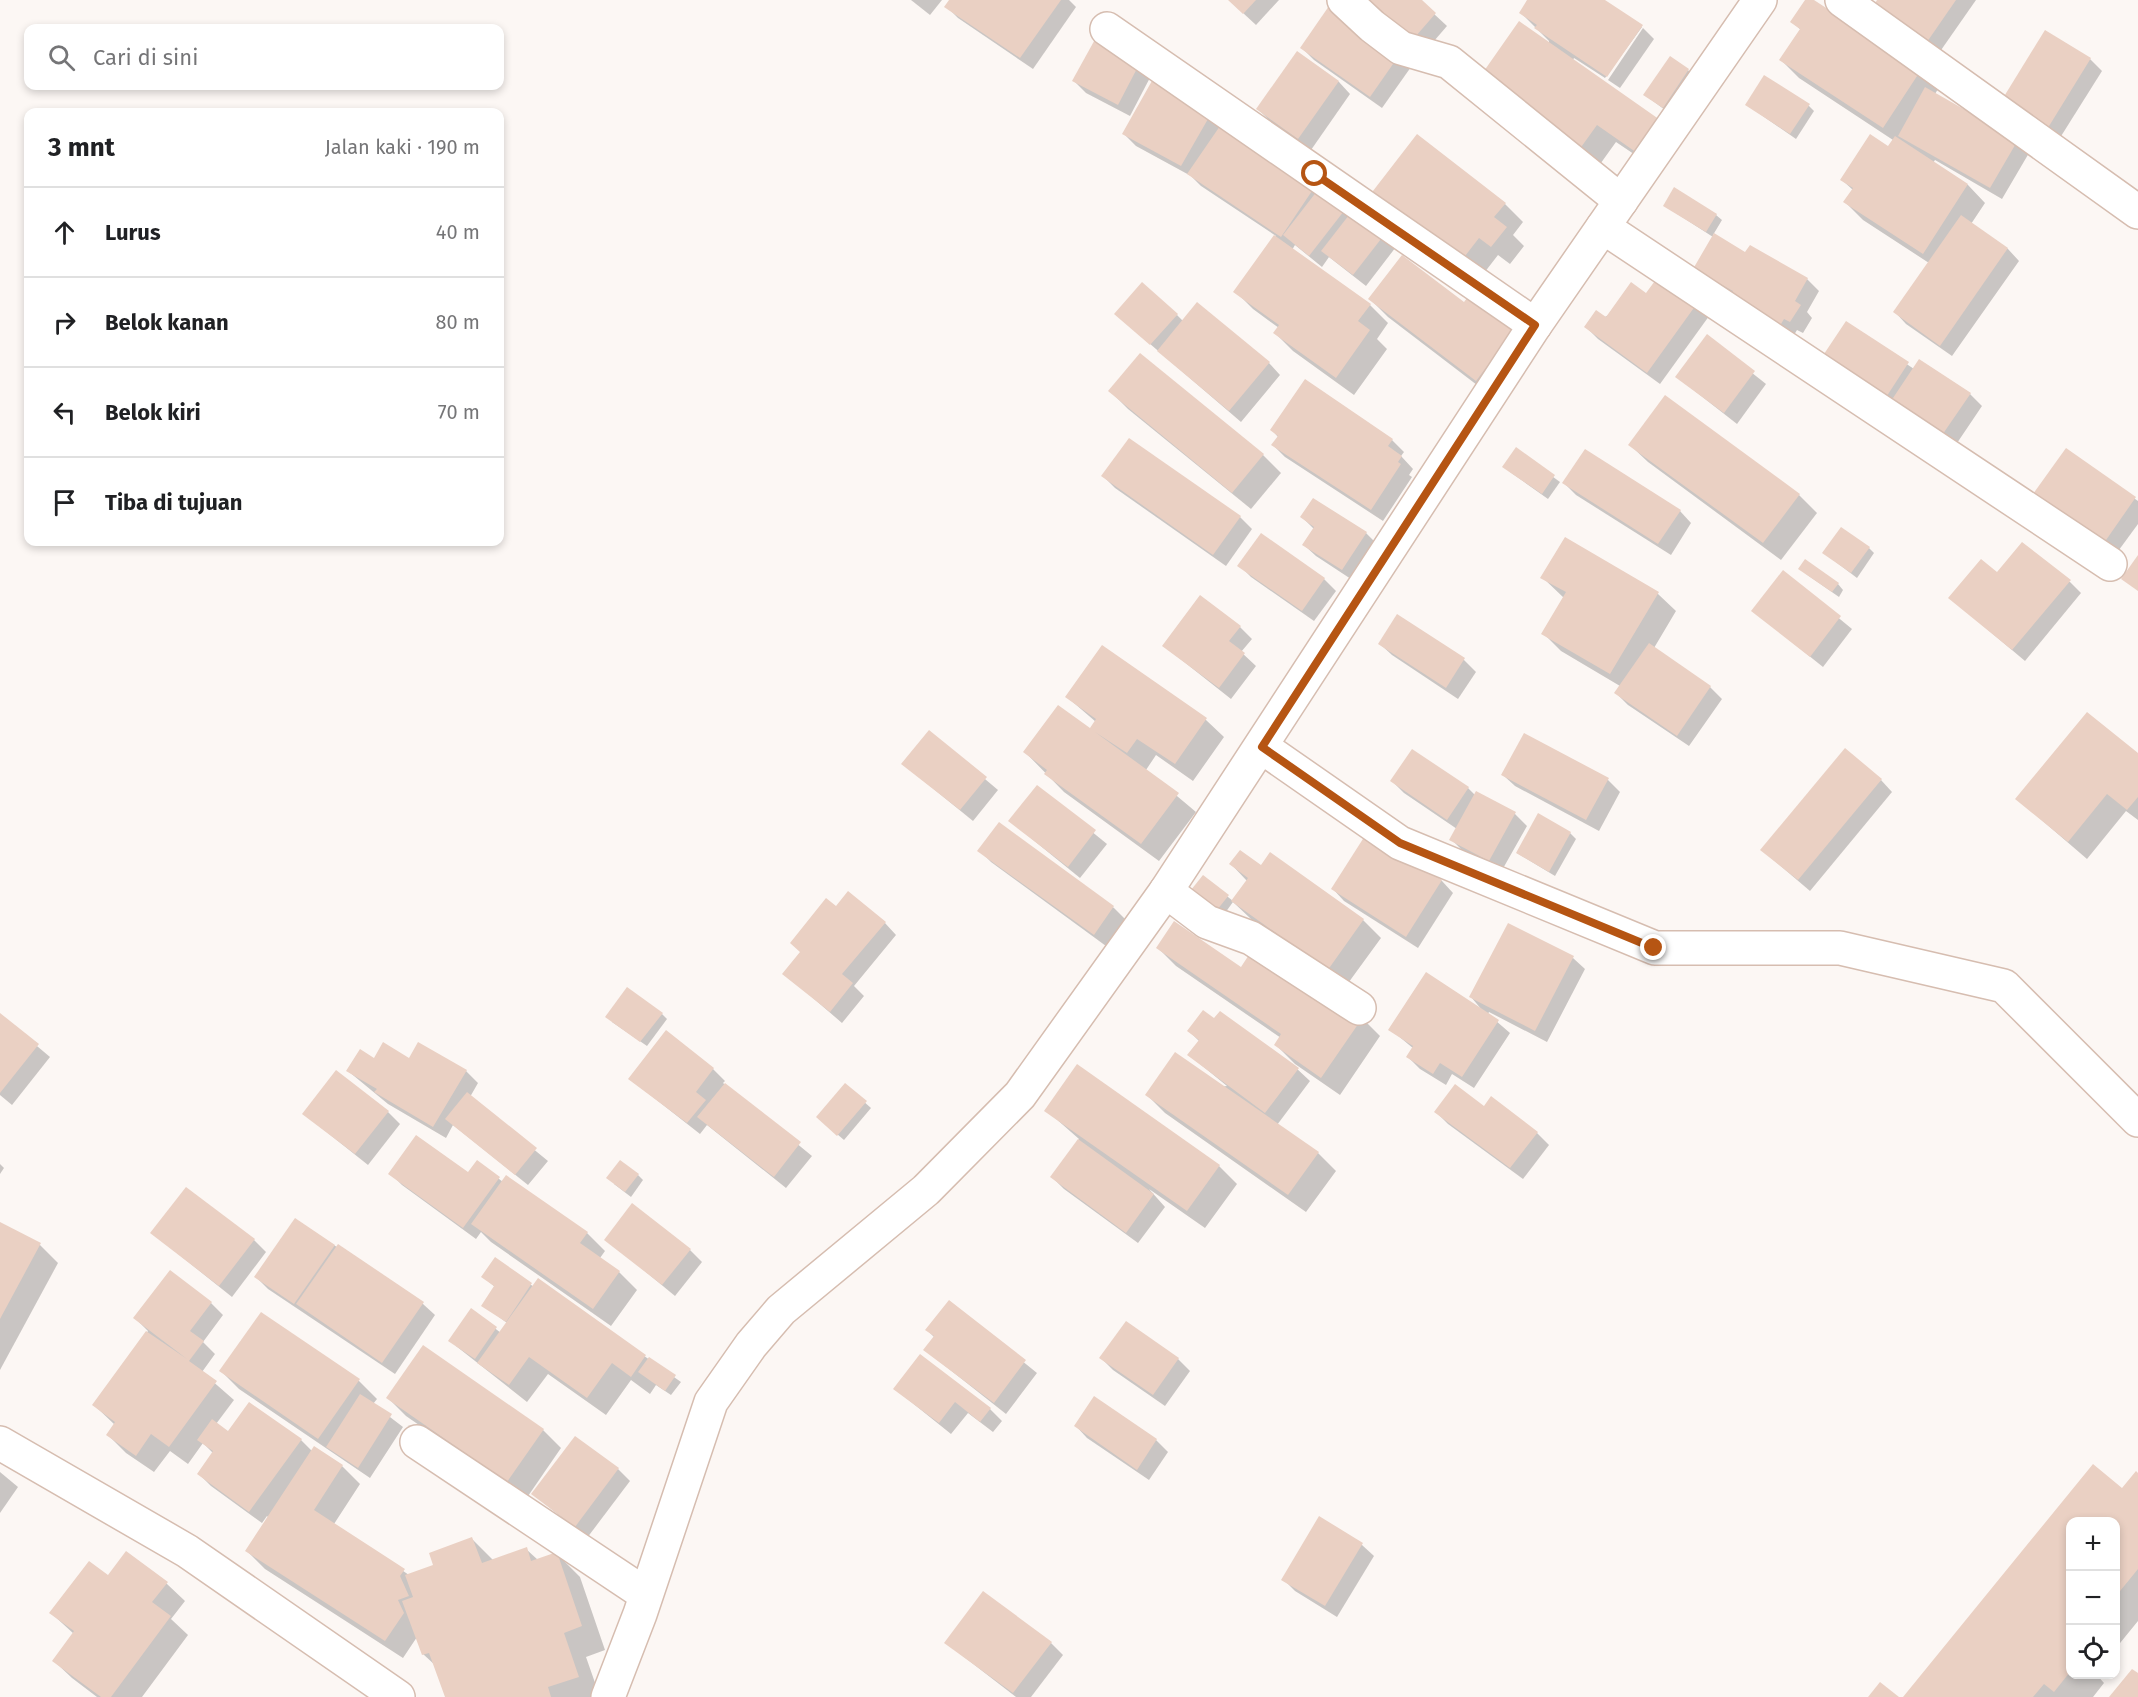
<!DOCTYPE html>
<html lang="id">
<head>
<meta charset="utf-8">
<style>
  body { margin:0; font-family:"Fira Sans",sans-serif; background:#f6f6f6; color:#202124 }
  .controls { position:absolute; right:18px; bottom:18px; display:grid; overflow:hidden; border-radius:12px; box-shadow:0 3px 9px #0003 }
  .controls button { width:54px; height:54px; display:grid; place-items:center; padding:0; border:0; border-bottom:2px solid #e0e0e0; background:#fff; color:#202124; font:30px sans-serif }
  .stop { position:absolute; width:18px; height:18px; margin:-14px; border:4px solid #b65513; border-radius:50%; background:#fff }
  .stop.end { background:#b65513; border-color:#fff; box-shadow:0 2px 6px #0008 }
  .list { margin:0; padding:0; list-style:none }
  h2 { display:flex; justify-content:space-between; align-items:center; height:78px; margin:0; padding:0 24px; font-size:26px }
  h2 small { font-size:20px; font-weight:400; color:#757577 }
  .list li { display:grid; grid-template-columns:39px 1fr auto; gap:18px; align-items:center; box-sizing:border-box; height:90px; padding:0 24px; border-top:2px solid #e0e0e0 }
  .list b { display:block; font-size:22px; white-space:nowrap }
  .list em { font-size:20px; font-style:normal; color:#757577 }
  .icon { flex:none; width:33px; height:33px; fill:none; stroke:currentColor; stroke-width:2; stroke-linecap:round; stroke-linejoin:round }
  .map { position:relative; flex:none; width:2138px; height:1697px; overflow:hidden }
  .search { position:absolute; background:#fff; box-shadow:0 3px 9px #0003; left:24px; top:24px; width:480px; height:66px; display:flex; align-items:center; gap:15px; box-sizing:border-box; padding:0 21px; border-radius:12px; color:#757577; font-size:22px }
  .panel { position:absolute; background:#fff; box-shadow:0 3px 9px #0003; left:24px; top:108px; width:480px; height:438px; border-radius:12px }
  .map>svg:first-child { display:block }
</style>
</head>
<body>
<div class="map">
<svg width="2138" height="1697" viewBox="0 0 2138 1697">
  <rect width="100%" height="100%" fill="#fcf7f4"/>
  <g fill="#0003">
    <path d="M911 0H942L930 15Z"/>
    <path d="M951 0H1069L1076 7 1033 69 958 18 946 6Z"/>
    <path d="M1229 0H1279L1256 25Z"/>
    <path d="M1369 0H1419L1447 26 1422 55Z"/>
    <path d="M1529 0H1602L1642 27 1605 78 1574 58 1573 60 1659 171 1616 142 1598 167 1544 128 1549 41 1521 13Z"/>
    <path d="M1807 0H1812L1920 71 1938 89 1935 94 2017 141 2029 153 2002 199 1935 160 1933 163 1968 185 1985 203 1971 224 2008 249 2019 261 1952 356 1906 324 1895 312 1929 263 1863 220 1845 202 1853 190 1842 180 1888 148 1893 140 1799 78 1781 60 1801 30 1792 22Z"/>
    <path d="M1879 0H1976L1939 53Z"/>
    <path d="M1330 8 1411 67 1382 108 1314 60 1302 48Z"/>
    <path d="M1643 28 1654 39 1620 88 1608 80Z"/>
    <path d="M1298 53 1339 82 1350 94 1311 150 1270 121 1258 109Z"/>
    <path d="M1142 58 1154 70 1130 116 1086 93 1074 81Z"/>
    <path d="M2090 59 2102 71 2058 141 2014 114Z"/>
    <path d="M1688 70 1693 76 1669 113 1645 95Z"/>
    <path d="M1153 81 1399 243 1366 286 1329 257 1322 267 1295 245 1292 250 1370 305 1388 323 1377 339 1387 349 1354 395 1293 351 1275 333 1279 328 1253 309 1235 291 1276 236 1201 186 1191 176 1136 146 1124 134Z"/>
    <path d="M1747 105 1809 106 1814 111 1796 139Z"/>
    <path d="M1417 136 1505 204 1523 222 1513 235 1524 246 1510 264 1498 255 1474 286Z"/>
    <path d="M1665 206 1716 215 1722 220 1713 235 1746 254 1807 279 1819 291 1807 312 1812 318 1803 333 1797 330 1788 345 1707 280 1713 237Z"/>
    <path d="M1646 295 1712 312 1660 384 1598 339 1586 327Z"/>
    <path d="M1370 299 1464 304 1518 325 1494 398 1388 317Z"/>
    <path d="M1177 315 1183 321 1269 363 1280 375 1241 422 1128 325Z"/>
    <path d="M1846 323 1914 369 1970 394 1982 406 1951 452 1894 412Z"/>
    <path d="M1707 337 1766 384 1737 424 1677 377Z"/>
    <path d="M1110 391 1263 455 1281 473 1251 509 1128 409Z"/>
    <path d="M1272 430 1392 440 1404 452 1401 456 1413 469 1409 475 1412 477 1383 521 1285 457 1273 445 1278 437Z"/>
    <path d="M1630 445 1799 495 1817 513 1781 560 1648 462Z"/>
    <path d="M1516 450 1560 482 1548 499 1510 472Z"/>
    <path d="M2066 451 2138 501V524L2116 554 2079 540Z"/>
    <path d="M1103 476 1240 517 1252 529 1226 566 1115 488Z"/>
    <path d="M1564 483 1680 511 1691 523 1671 555 1576 495Z"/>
    <path d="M1302 517 1366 533 1378 545 1354 581 1316 556 1304 545 1314 529Z"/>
    <path d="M1869 548 1874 553 1857 578 1824 553Z"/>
    <path d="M1239 565 1324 579 1336 591 1314 621 1251 577Z"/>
    <path d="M1783 572 1852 629 1823 667 1753 611Z"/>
    <path d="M1806 574 1838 584 1843 590 1839 597Z"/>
    <path d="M1997 575 2070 582 2081 593 2025 661 1950 598Z"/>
    <path d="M1542 577 1658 594 1676 611 1654 648 1710 687 1722 699 1689 746 1628 705 1616 693 1620 686 1561 651 1543 633 1564 598Z"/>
    <path d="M1240 627 1252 639 1241 652 1256 666 1231 699 1164 646Z"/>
    <path d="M1380 644 1464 660 1476 672 1458 699 1392 655Z"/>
    <path d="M1102 647 1206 720 1224 737 1193 781 1156 755 1146 770 1196 812 1159 861 1064 792 1025 752 1090 730 1096 722 1067 697Z"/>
    <path d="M929 732 998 790 973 821 903 764Z"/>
    <path d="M1525 735 1608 780 1620 792 1599 831 1515 786 1503 775Z"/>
    <path d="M2138 755V820L2126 811 2087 859 2017 799Z"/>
    <path d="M1881 780 1892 792 1810 891 1762 850Z"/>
    <path d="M1392 781 1468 788 1475 795 1515 814 1527 826 1501 872 1463 851 1451 839 1457 829 1404 793Z"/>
    <path d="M1037 787 1107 844 1080 878 1010 821Z"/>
    <path d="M999 824 1114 908 1125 919 1106 946 991 862 979 850Z"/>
    <path d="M1368 833 1442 881 1453 893 1418 948 1344 901 1333 889Z"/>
    <path d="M1570 833 1576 839 1555 876 1517 853Z"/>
    <path d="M1231 864 1261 867 1363 920 1381 938 1338 997 1275 937 1251 919 1233 902 1220 920 1203 877 1233 901 1247 881Z"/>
    <path d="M836 908 885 923 896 935 854 986 864 996 842 1023 784 973Z"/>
    <path d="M1158 948 1241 969 1362 1018 1380 1036 1340 1095 1295 1064 1276 1045 1281 1038 1176 966Z"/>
    <path d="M1573 958 1585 969 1547 1042 1489 1012 1488 1014 1510 1033 1474 1088 1452 1074 1446 1085 1420 1069 1408 1057 1414 1049 1390 1029 1482 1010 1471 997Z"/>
    <path d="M662 1014 667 1019 647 1046 612 1022Z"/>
    <path d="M0 1015 50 1057 12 1105 0 1095Z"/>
    <path d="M1189 1031 1295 1067 1310 1081 1277 1125 1318 1153 1336 1171 1306 1212 1165 1113 1147 1095 1227 1086 1189 1055 1199 1041Z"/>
    <path d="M374 1060H409L466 1071 478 1083 470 1097 548 1161 528 1185 453 1125 446 1138 388 1104 348 1071Z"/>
    <path d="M713 1069 725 1081 723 1083 812 1156 786 1188 707 1125 700 1134 630 1079Z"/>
    <path d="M845 1085 871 1108 844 1140 823 1122Z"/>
    <path d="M1484 1108 1537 1133 1549 1145 1523 1179 1448 1124 1436 1112Z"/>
    <path d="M1046 1110 1219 1166 1237 1184 1205 1228 1149 1189 1165 1207 1138 1243 1064 1189 1052 1177 1079 1139Z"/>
    <path d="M388 1112 400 1124 368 1165 304 1114Z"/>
    <path d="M477 1162 503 1182 587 1233 605 1251 600 1258 619 1272 637 1290 611 1326 491 1242 481 1232 476 1239 402 1185 390 1173 468 1174Z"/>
    <path d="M0 1164 4 1168 0 1174Z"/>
    <path d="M638 1175 643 1180 631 1197 614 1184Z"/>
    <path d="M296 1220 423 1304 435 1315 395 1374 268 1289 256 1277Z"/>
    <path d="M0 1223 40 1245 58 1263 0 1370Z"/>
    <path d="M152 1233 254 1240 266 1252 232 1297Z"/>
    <path d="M606 1239 690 1250 702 1262 675 1296Z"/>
    <path d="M495 1259 534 1287 538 1281 681 1382 671 1395 656 1385 650 1394 631 1380 606 1415 548 1374 527 1402 456 1346 471 1310 501 1333 507 1323 483 1305 495 1287 483 1277Z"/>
    <path d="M949 1302 1037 1373 1006 1414 925 1350 935 1338 927 1330Z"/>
    <path d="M211 1303 223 1315 203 1342 215 1354 202 1372 234 1400 216 1424 229 1433 301 1440 312 1451 342 1466 360 1484 334 1524 409 1575 435 1566 472 1539 493 1560 526 1549 538 1560 556 1553 580 1577 605 1650 586 1657 600 1697H446L436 1666 423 1654 417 1637 403 1658 265 1569 247 1551 269 1518 267 1516 262 1523 211 1486 199 1474 213 1453 203 1443 188 1464 170 1451 154 1472 126 1453 108 1435 115 1425 94 1405 148 1331 135 1318Z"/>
    <path d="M424 1347 543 1430 561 1448 526 1499 406 1416 388 1398Z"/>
    <path d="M1101 1358 1178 1359 1190 1371 1165 1406 1113 1370Z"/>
    <path d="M221 1371 359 1381 377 1399 373 1404 403 1427 370 1478 239 1389Z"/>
    <path d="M895 1389 990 1409 1002 1421 993 1432 968 1413 951 1434Z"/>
    <path d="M1095 1398 1156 1440 1168 1452 1149 1480 1087 1438 1076 1426Z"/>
    <path d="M2093 1467 2122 1490 2138 1475V1621L2116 1648V1522H2070V1674H2096L2104 1683 2093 1697H1905Z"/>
    <path d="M618 1469 630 1481 587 1538 533 1494Z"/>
    <path d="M0 1472 18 1487 0 1513Z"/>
    <path d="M1319 1518 1362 1545 1374 1556 1337 1617 1295 1591 1283 1579Z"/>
    <path d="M127 1553 167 1584 185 1601 171 1619 188 1635 142 1697H97L72 1678 54 1661 74 1634 51 1613 109 1577Z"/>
    <path d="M946 1643H1051L1063 1655 1031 1697H1016Z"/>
  </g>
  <g fill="#ead0c3">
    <path d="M949 0H1061L1020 58 944 7Z"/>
    <path d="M1228 0H1256L1243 14Z"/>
    <path d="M1368 0H1422L1436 13 1409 44Z"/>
    <path d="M1527 0H1605L1643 25 1607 77 1534 28 1537 25 1519 13Z"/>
    <path d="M1805 0H1814L1921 70 1883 128 1779 60 1800 29 1790 22Z"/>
    <path d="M1877 0H1956L1927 42 1874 5Z"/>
    <path d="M1329 6 1400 54 1370 97 1300 48Z"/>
    <path d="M1519 21 1663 122 1640 155 1597 125 1579 150 1484 71Z"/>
    <path d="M2045 30 2091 58 2046 131 2000 103Z"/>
    <path d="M1098 34 1143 57 1118 105 1072 81Z"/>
    <path d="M1297 51 1339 81 1298 139 1256 109Z"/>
    <path d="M1670 56 1689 69 1663 108 1643 95Z"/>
    <path d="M1764 75 1810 104 1790 134 1745 105Z"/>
    <path d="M1153 79 1212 112 1181 166 1122 134Z"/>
    <path d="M1925 87 2018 140 1990 188 1898 136Z"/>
    <path d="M1220 126 1314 188 1281 237 1187 174Z"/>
    <path d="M1417 134 1506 203 1494 217 1507 227 1491 247 1479 238 1455 269 1366 200Z"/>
    <path d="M1870 134 1888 146 1895 136 1968 184 1923 254 1843 202 1853 188 1840 180Z"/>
    <path d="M1324 182 1351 202 1309 256 1283 235Z"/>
    <path d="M1674 187 1717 214 1706 232 1663 206Z"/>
    <path d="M1356 206 1388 230 1353 275 1321 251Z"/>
    <path d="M1961 215 2008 248 1940 346 1893 312Z"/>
    <path d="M1714 233 1745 252 1750 245 1808 278 1795 301 1801 305 1790 322 1784 319 1775 334 1725 305 1733 291 1693 269Z"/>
    <path d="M1274 235 1371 304 1358 321 1370 330 1336 378 1273 333 1279 325 1233 292Z"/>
    <path d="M1402 255 1464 302 1474 289 1519 324 1476 381 1368 299Z"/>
    <path d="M1663 270 1701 298 1647 373 1584 327 1596 310 1606 317 1631 282 1646 293Z"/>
    <path d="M1142 282 1178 314 1150 345 1114 314Z"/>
    <path d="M1197 302 1270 362 1229 411 1157 351Z"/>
    <path d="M1846 321 1909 362 1883 402 1820 360Z"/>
    <path d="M1707 334 1755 371 1724 413 1675 377Z"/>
    <path d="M1140 353 1264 454 1232 493 1108 391Z"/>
    <path d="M1919 359 1971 393 1938 441 1887 407Z"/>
    <path d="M1305 379 1393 439 1388 446 1402 456 1398 462 1401 464 1371 510 1271 445 1278 436 1270 430Z"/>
    <path d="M1665 395 1800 494 1763 543 1628 445Z"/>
    <path d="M1129 438 1241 516 1213 555 1101 476Z"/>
    <path d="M1516 447 1555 475 1542 494 1502 467Z"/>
    <path d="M2066 448 2136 497 2104 543 2033 494Z"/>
    <path d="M1585 449 1681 510 1658 544 1562 483Z"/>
    <path d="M1313 498 1367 532 1342 570 1302 545 1314 527 1300 517Z"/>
    <path d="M1841 527 1870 547 1851 573 1822 553Z"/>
    <path d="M1261 533 1325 578 1302 611 1237 566Z"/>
    <path d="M1565 537 1659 592 1610 674 1541 634 1566 592 1540 578Z"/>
    <path d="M2022 542 2071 580 2012 650 1948 598 1981 559 1997 572Z"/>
    <path d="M2138 555V591L2121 579Z"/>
    <path d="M1805 559 1839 583 1832 592 1798 569Z"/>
    <path d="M1783 570 1841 616 1810 657 1751 611Z"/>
    <path d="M1200 595 1241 626 1229 641 1245 653 1219 688 1162 646Z"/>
    <path d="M1397 614 1465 658 1446 688 1378 644Z"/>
    <path d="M1649 643 1711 686 1677 736 1614 693Z"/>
    <path d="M1102 645 1207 718 1175 764 1137 739 1127 753 1095 732 1179 793 1141 844 1044 774 1047 770 1023 752 1058 705 1090 728 1096 719 1065 697Z"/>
    <path d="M2087 712 2138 753V797L2127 810 2107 794 2068 842 2015 799Z"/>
    <path d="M929 730 987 777 960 810 901 764Z"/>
    <path d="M1524 733 1609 778 1586 820 1501 775Z"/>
    <path d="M1845 748 1882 779 1798 880 1760 850Z"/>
    <path d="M1412 749 1469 787 1447 820 1390 781Z"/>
    <path d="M1037 785 1096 830 1068 867 1008 821Z"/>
    <path d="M1476 791 1516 812 1489 861 1449 840Z"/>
    <path d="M1538 813 1571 832 1549 872 1516 853Z"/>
    <path d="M999 822 1114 906 1094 935 977 851Z"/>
    <path d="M1368 831 1442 880 1406 937 1331 889Z"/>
    <path d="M1240 850 1261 865 1270 852 1364 919 1320 981 1268 944 1276 933 1231 901 1248 878 1229 864Z"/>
    <path d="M1203 875 1229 895 1213 915 1187 895Z"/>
    <path d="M848 891 886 922 842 974 853 983 830 1012 782 974 800 952 790 943 826 898 836 906Z"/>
    <path d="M1174 921 1241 967 1256 944 1363 1017 1321 1078 1274 1045 1281 1034 1156 948Z"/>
    <path d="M1508 923 1574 956 1535 1031 1469 997Z"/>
    <path d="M1426 972 1499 1020 1462 1077 1440 1063 1433 1074 1406 1057 1413 1046 1388 1030Z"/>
    <path d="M627 987 663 1013 640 1042 605 1017Z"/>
    <path d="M1203 1010 1214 1018 1220 1011 1299 1068 1265 1113 1187 1055 1199 1040 1187 1031Z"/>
    <path d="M0 1013 39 1044 0 1093Z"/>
    <path d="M666 1030 714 1068 696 1092 706 1100 687 1123 628 1079Z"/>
    <path d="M383 1042 409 1058 418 1042 467 1070 433 1127 374 1092 377 1089 346 1071 360 1049 374 1058Z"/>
    <path d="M1175 1052 1319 1152 1288 1195 1145 1095Z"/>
    <path d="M1077 1064 1220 1165 1187 1211 1044 1111Z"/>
    <path d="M336 1070 389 1111 355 1154 302 1114Z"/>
    <path d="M725 1083 801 1142 774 1177 697 1117Z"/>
    <path d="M845 1083 867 1101 837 1136 816 1117Z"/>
    <path d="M1455 1084 1484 1106 1491 1096 1538 1132 1510 1168 1434 1112Z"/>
    <path d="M467 1092 537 1148 515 1175 445 1119Z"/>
    <path d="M416 1135 468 1172 477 1160 500 1177 463 1228 388 1174Z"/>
    <path d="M1078 1139 1154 1194 1126 1233 1050 1177Z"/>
    <path d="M620 1160 639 1174 625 1192 606 1178Z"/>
    <path d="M506 1175 588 1232 580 1243 620 1271 593 1309 471 1224Z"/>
    <path d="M186 1187 255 1239 219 1286 150 1233Z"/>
    <path d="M632 1203 691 1249 662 1285 604 1240Z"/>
    <path d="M295 1218 335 1245 294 1304 254 1277Z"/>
    <path d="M0 1222 41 1243 0 1319Z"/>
    <path d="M338 1244 424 1302 382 1363 296 1304Z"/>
    <path d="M495 1257 532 1283 506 1322 481 1306 494 1286 481 1277Z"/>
    <path d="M170 1270 212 1302 190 1331 204 1341 189 1361 217 1381 169 1447 151 1434 136 1456 106 1435 115 1422 92 1405 146 1331 187 1359 133 1318Z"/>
    <path d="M538 1278 646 1355 631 1377 612 1363 587 1398 529 1357 509 1385 477 1363Z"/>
    <path d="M949 1300 1026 1360 994 1403 923 1350 934 1336 925 1330Z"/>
    <path d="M471 1308 497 1327 475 1359 448 1341Z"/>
    <path d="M261 1312 360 1379 318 1439 219 1371Z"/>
    <path d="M1126 1321 1179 1358 1153 1395 1099 1358Z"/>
    <path d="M423 1345 544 1429 507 1482 386 1398Z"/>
    <path d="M920 1354 991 1408 980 1422 955 1402 939 1423 893 1389Z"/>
    <path d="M649 1357 676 1375 665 1391 638 1372Z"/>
    <path d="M360 1394 392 1414 358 1468 326 1447Z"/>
    <path d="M1094 1396 1157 1439 1137 1470 1074 1426Z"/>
    <path d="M249 1402 302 1439 249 1512 197 1474 213 1451 197 1440 212 1419 228 1431Z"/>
    <path d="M575 1436 619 1468 575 1527 531 1494Z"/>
    <path d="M314 1446 343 1465 314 1510 405 1569 400 1576 409 1596 398 1600 404 1613 385 1641 245 1551Z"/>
    <path d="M2093 1464 2122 1488 2136 1471 2138 1473V1569L2116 1596V1522H2070V1672L2054 1692 2044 1684 2033 1697H1903Z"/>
    <path d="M1319 1516 1363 1543 1325 1606 1281 1580Z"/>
    <path d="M472 1537 482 1563 527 1547 531 1561 557 1552 582 1626 564 1633 579 1677 548 1687 551 1697H445L429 1653 422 1655 402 1601 413 1597 405 1575 433 1565 429 1553Z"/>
    <path d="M126 1551 168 1582 152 1602 171 1616 111 1697H101L52 1661 74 1631 49 1613 89 1561 108 1575Z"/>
    <path d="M983 1591 1052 1642 1013 1693 944 1643Z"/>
    <path d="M2132 1669 2138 1673V1697H2109Z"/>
    <path d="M1880 1682 1899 1697H1868Z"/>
  </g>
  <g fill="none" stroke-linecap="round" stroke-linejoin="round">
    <defs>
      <g id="street">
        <path d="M1344 0 1372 26 1401 48 1449 62 1621 201"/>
        <path d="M1842 0 2138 212"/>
        <path d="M1107 29 1535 325"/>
        <path d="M1603 227 2110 564"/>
        <path d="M1262 747 1400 843 1655 948H1840L2004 986 2138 1120"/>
        <path d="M1166 891 1207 922 1251 938 1359 1008"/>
        <path d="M417 1442 645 1594"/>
        <path d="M0 1443 187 1551 398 1697"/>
      </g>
      <path id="secondary" d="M608 1697 640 1614 711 1402 751 1345 781 1310 926 1190 1020 1095 1166 891 1535 325 1760 0"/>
    </defs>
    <use href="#street" stroke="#d6bdb0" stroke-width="36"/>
    <use href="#secondary" stroke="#d6bdb0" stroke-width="36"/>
    <use href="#street" stroke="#fff" stroke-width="33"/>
    <use href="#secondary" stroke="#fff" stroke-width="33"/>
  </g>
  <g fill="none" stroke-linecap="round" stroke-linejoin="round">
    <path stroke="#b65513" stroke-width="8" d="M1315 174 1535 325 1262 747 1400 843 1654 948"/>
  </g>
</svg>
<div class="controls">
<button>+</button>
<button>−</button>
<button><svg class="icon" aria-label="locate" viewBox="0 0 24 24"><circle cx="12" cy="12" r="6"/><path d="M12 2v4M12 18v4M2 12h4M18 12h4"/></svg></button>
</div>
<div class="stop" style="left:1315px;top:174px"></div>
<div class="stop end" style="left:1654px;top:948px"></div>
<div class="search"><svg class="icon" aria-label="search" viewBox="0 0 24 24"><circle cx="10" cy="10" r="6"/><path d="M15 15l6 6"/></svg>Cari di sini</div>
<section class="panel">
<h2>3 mnt<small>Jalan kaki · 190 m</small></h2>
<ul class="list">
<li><svg class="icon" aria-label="ahead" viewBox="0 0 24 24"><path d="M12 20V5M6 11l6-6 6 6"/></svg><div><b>Lurus</b></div><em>40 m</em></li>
<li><svg class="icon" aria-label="right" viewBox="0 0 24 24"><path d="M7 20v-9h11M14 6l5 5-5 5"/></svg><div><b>Belok kanan</b></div><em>80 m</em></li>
<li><svg class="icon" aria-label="left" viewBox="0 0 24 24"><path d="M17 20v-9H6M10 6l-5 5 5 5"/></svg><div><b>Belok kiri</b></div><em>70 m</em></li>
<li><svg class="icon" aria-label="arrive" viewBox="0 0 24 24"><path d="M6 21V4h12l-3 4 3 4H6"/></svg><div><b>Tiba di tujuan</b></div></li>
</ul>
</section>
</div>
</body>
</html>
